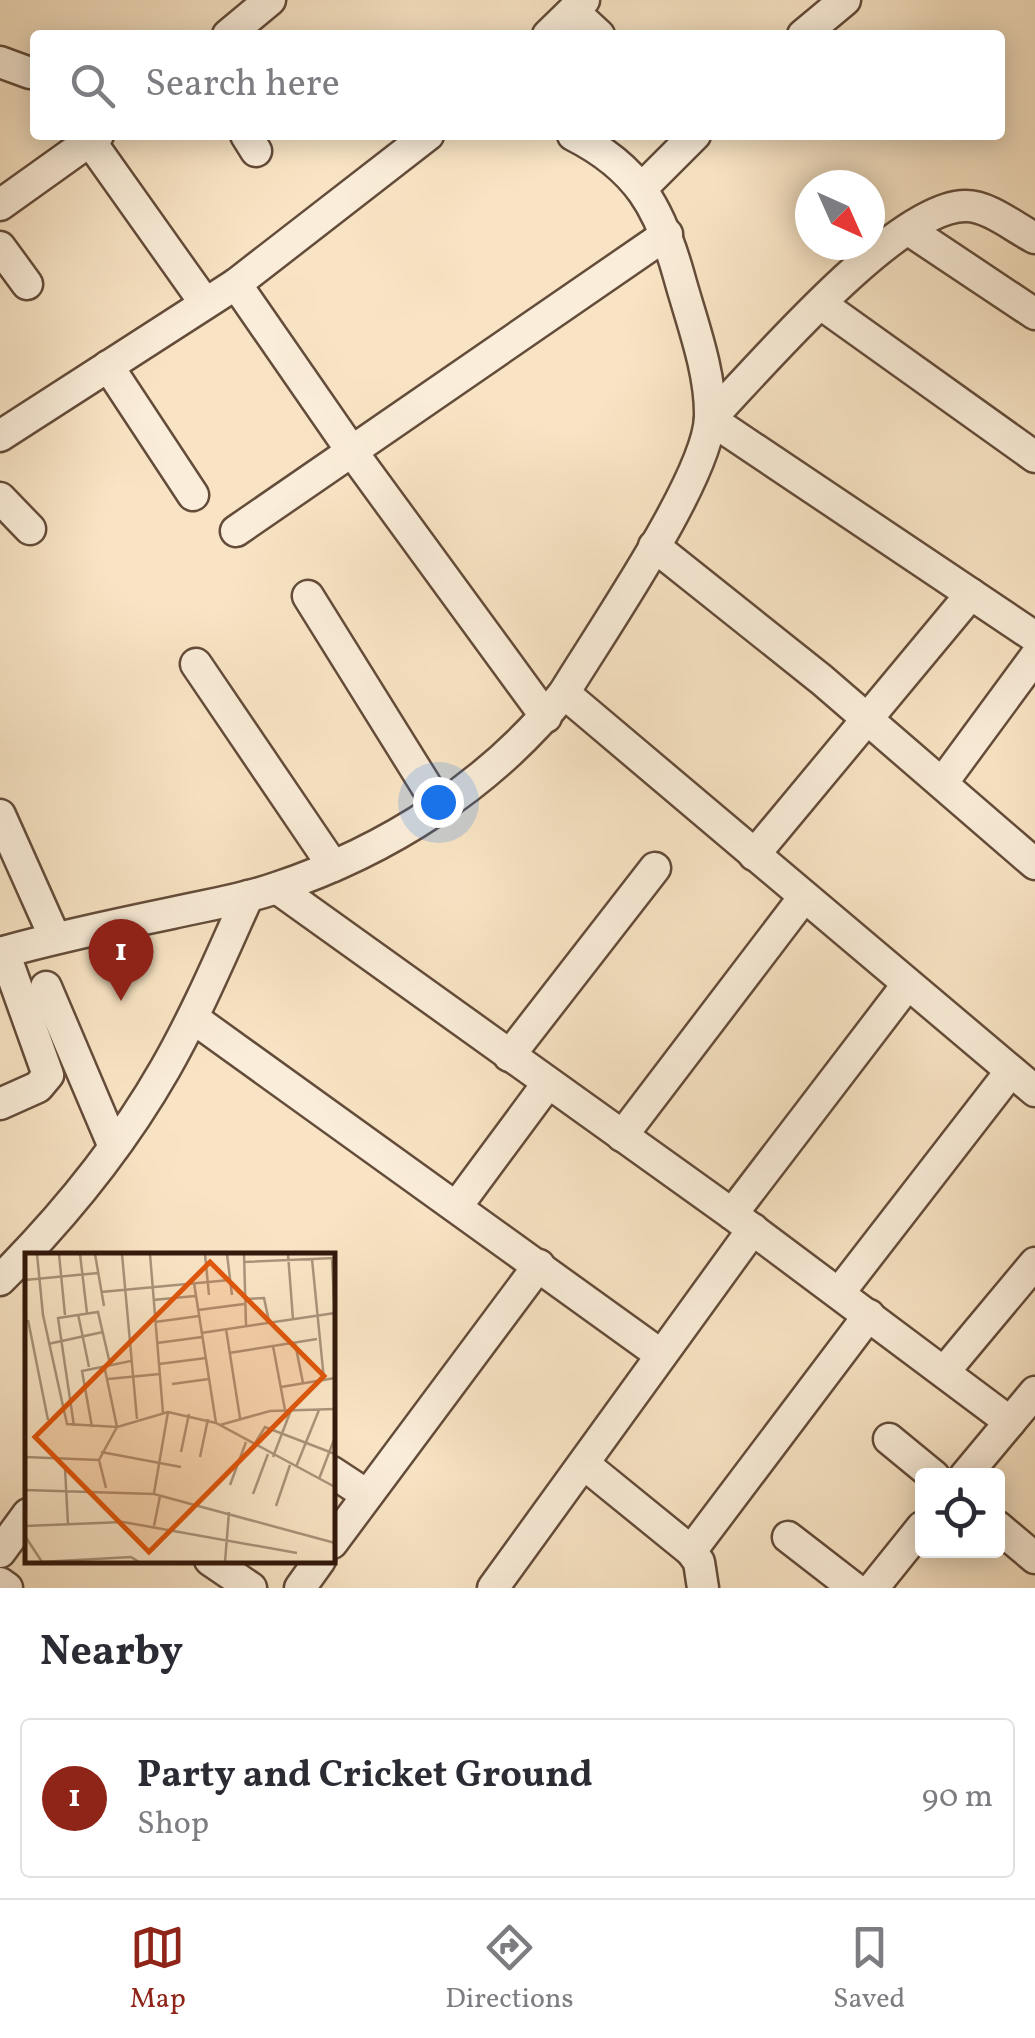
<!DOCTYPE html>
<html lang="en">
<head>
<meta charset="utf-8">
<style>
  body { margin:0; font-family:Vollkorn,serif; background:#f7f7f7; color:#2b2b33 }
  .controls { position:absolute; right:30px; bottom:30px; display:grid; overflow:hidden; border-radius:10px; box-shadow:0 5px 25px #0003 }
  .controls button { width:90px; height:90px; display:grid; place-items:center; padding:0; border:0; border-bottom:2px solid #e1e1e2; background:#fff; color:#2b2b33; font:50px sans-serif }
  .compass { position:absolute; left:795px; top:170px; width:90px; height:90px; border-radius:50%; background:#fff; box-shadow:0 5px 25px #0003; rotate:135deg }
  .you { position:absolute; left:438px; top:802px; width:35px; height:35px; margin:-25px; border:8px solid #fff; border-radius:50%; background:#1a73e8; box-shadow:0 0 0 15px #1a73e833 }
  .badge { display:grid; place-items:center; width:65px; height:65px; border-radius:50%; background:#8f2418; color:#fff; font-size:32px; font-weight:700 }
  .pin { position:absolute; translate:-50% -82px; filter:drop-shadow(0 2px 5px #0008) }
  .pin::after { content:''; position:absolute; top:52px; width:35px; height:30px; background:inherit; clip-path:polygon(0 0,100% 0,50% 100%) }
  .list { margin:0; padding:0; list-style:none }
  h2 { display:flex; justify-content:space-between; align-items:center; height:130px; margin:0; padding:0 40px; font-size:42px }
  h2 small { font-size:32px; font-weight:400; color:#7c7c81 }
  .list li { display:grid; grid-template-columns:65px 1fr auto; gap:30px; align-items:center; box-sizing:border-box; height:160px; margin:0 20px 20px; padding:0 20px; border:2px solid #e1e1e2; border-radius:10px }
  .list b { display:block; font-size:38px; white-space:nowrap }
  .list p { margin:0; font-size:32px; white-space:nowrap; color:#7c7c81 }
  .list em { font-size:32px; font-style:normal; color:#7c7c81 }
  .icon { flex:none; width:55px; height:55px; fill:none; stroke:currentColor; stroke-width:2; stroke-linecap:round; stroke-linejoin:round }
  .map { position:relative; flex:none; width:1035px; height:1588px; overflow:hidden }
  .search { position:absolute; background:#fff; box-shadow:0 5px 25px #0003; left:30px; right:30px; top:30px; height:110px; display:flex; align-items:center; gap:25px; box-sizing:border-box; padding:0 35px; border-radius:10px; color:#7c7c81; font-size:38px }
  .sheet { height:310px; background:#fff }
  nav { display:flex; justify-content:space-around; align-items:center; box-sizing:border-box; height:140px; border-top:2px solid #e1e1e2; background:#fff; font-size:28px; color:#7c7c81 }
  nav a { display:grid; justify-items:center; gap:5px }
  nav .on { color:#8f2418 }
  .map>svg:first-child { display:block }
</style>
</head>
<body>
<div class="map">
<svg width="1035" height="1588" viewBox="0 0 1035 1588">
  <rect width="100%" height="100%" fill="#f8e4c4"/>
  <filter id="stains"><feTurbulence type="fractalNoise" baseFrequency=".002" numOctaves="4"/><feColorMatrix values="0 0 0 0 .2 0 0 0 0 .09 0 0 0 0 .02 0 0 0 .5 -.17"/></filter>
  <radialGradient id="worn" r=".72"><stop offset=".6" stop-color="#630" stop-opacity="0"/><stop offset="1" stop-color="#630" stop-opacity=".3"/></radialGradient>
  <g fill="none" stroke-linecap="round" stroke-linejoin="round">
    <defs>
      <g id="minor">
        <path d="M573 11 599 35"/>
        <path d="M228 35 270 0"/>
        <path d="M548 35 584 0"/>
        <path d="M803 35 845 0"/>
        <path d="M0 62 30 73"/>
        <path d="M246 135 256 151"/>
        <path d="M90 141 205 303"/>
        <path d="M642 188 695 135"/>
        <path d="M0 205 98 135"/>
        <path d="M909 230 1035 314"/>
        <path d="M1035 238C1015 228 989 206 966 206 897 205 759 368 710 419L1035 637"/>
        <path d="M0 247 27 284"/>
        <path d="M236 284 353 453 546 717"/>
        <path d="M821 304 1035 457"/>
        <path d="M108 366 193 495"/>
        <path d="M0 436 236 284 428 135"/>
        <path d="M0 498 30 529"/>
        <path d="M236 531 667 234"/>
        <path d="M654 546 822 680 1035 864"/>
        <path d="M308 596 440 808"/>
        <path d="M196 664 333 866"/>
        <path d="M564 693 1035 1091"/>
        <path d="M943 782 1035 657"/>
        <path d="M0 815 55 938"/>
        <path d="M754 855 971 594"/>
        <path d="M277 888 732 1214 1010 1422"/>
        <path d="M0 953C57 937 114 925 172 913 207 905 242 900 276 888 387 851 491 785 564 693 599 635 708 478 710 417 711 371 691 320 679 276 660 208 638 168 573 135"/>
        <path d="M46 987 114 1147"/>
        <path d="M193 1018 661 1355"/>
        <path d="M509 1056 655 868"/>
        <path d="M0 1104 38 1087 48 1075 4 952"/>
        <path d="M622 1136 804 897"/>
        <path d="M457 1206 548 1083"/>
        <path d="M732 1214 907 985"/>
        <path d="M0 1280C63 1217 121 1146 165 1069 197 1013 222 954 248 896"/>
        <path d="M839 1293 1011 1071"/>
        <path d="M944 1372 1035 1263"/>
        <path d="M889 1439 934 1476"/>
        <path d="M584 1464 691 1551 699 1562 703 1588"/>
        <path d="M332 1472 367 1495"/>
        <path d="M965 1476 1035 1392"/>
        <path d="M998 1527 1035 1558"/>
        <path d="M788 1537 854 1588"/>
        <path d="M332 1543 539 1265"/>
        <path d="M691 1551 869 1315"/>
        <path d="M0 1552 28 1514"/>
        <path d="M210 1560 251 1588"/>
        <path d="M0 1583 7 1588"/>
        <path d="M300 1588 320 1560"/>
        <path d="M493 1588 753 1229"/>
        <path d="M873 1588 922 1527"/>
      </g>
    </defs>
    <use href="#minor" stroke="#644c3a" stroke-width="35"/>
    <use href="#minor" stroke="#faedd9" stroke-width="30"/>
  </g>
  <g transform="translate(25 1253)">
    <rect width="310" height="310" fill="#f8e4c4"/>
    <path fill="none" stroke="#a9937a" stroke-width="2.5" d="M12 1 18 62 42 171 92 174 79 112M34 1 40 62M55 1 62 60M70 1 79 53M97 1 112 166M125 1 138 160M180 1 184 42M202 1 207 42M219 1 221 72M263 1 268 66M307 5 310 69M287 6 299 127M219 9 310 5M0 27 73 20M169 30 191 170M76 39 205 27M221 46 239 45 244 68M128 47 170 43M173 57 219 51M53 61 64 114M3 67 23 167M130 69 174 63M201 76 215 165M176 80 310 60M132 90 177 84M270 90 278 130M23 91 78 79M248 93 260 157M204 100 292 86M134 111 181 105M83 126 135 121M147 131 184 126M256 134 310 125M195 172 245 158 310 156M49 173 33 65 73 59 85 111M67 174 57 118 106 108M229 192 240 174 310 201M76 199 156 214M156 199 164 161M0 204 74 207M175 204 183 166M248 204 266 157M271 214 294 157M40 215 43 272M294 226 310 184M205 232 221 189M81 235 74 207 92 174 143 159 191 170 310 234M0 237 129 241 310 290M129 240 143 159M228 241 243 201M251 253 265 212M0 273 98 269 272 300M129 273 135 243M0 283 17 309M16 309 106 304 114 309M200 309 204 259"/>
    <path fill="#df560c" fill-opacity="0.15" stroke="#df560c" stroke-width="5" d="M185 9 299 123 124 299 10 184Z"/>
    <rect width="310" height="310" fill="none" stroke="#33190c" stroke-width="5"/>
  </g>
  <rect width="100%" height="100%" filter="url(#stains)"/>
  <rect width="100%" height="100%" fill="url(#worn)"/>
</svg>
<div class="controls">
<button><svg class="icon" aria-label="locate" viewBox="0 0 24 24"><circle cx="12" cy="12" r="6"/><path d="M12 2v4M12 18v4M2 12h4M18 12h4"/></svg></button>
</div>
<svg class="compass" viewBox="-18 -18 36 36"><path d="M0-13l5 13h-10z" fill="#e53935"/><path d="M0 13l5-13h-10z" fill="#7c7c81"/></svg>
<div class="you"></div>
<div class="pin badge" style="left:121px;top:1001px">1</div>
<div class="search"><svg class="icon" aria-label="search" viewBox="0 0 24 24"><circle cx="10" cy="10" r="6"/><path d="M15 15l6 6"/></svg>Search here</div>
</div>
<section class="sheet">
<h2>Nearby<small></small></h2>
<ul class="list">
<li><span class="badge">1</span><div><b>Party and Cricket Ground</b><p>Shop</p></div><em>90 m</em></li>
</ul>
</section>
<nav>
<a class="on"><svg class="icon" aria-label="map" viewBox="0 0 24 24"><path d="M3 6l6-2 6 2 6-2v14l-6 2-6-2-6 2zM9 4v14M15 6v14"/></svg>Map</a>
<a><svg class="icon" aria-label="directions" viewBox="0 0 24 24"><path d="M12 3l9 9-9 9-9-9zM9 14v-3h6M13 9l2 2-2 2"/></svg>Directions</a>
<a><svg class="icon" aria-label="saved" viewBox="0 0 24 24"><path d="M7 4h10v16l-5-4-5 4z"/></svg>Saved</a>
</nav>
</body>
</html>
